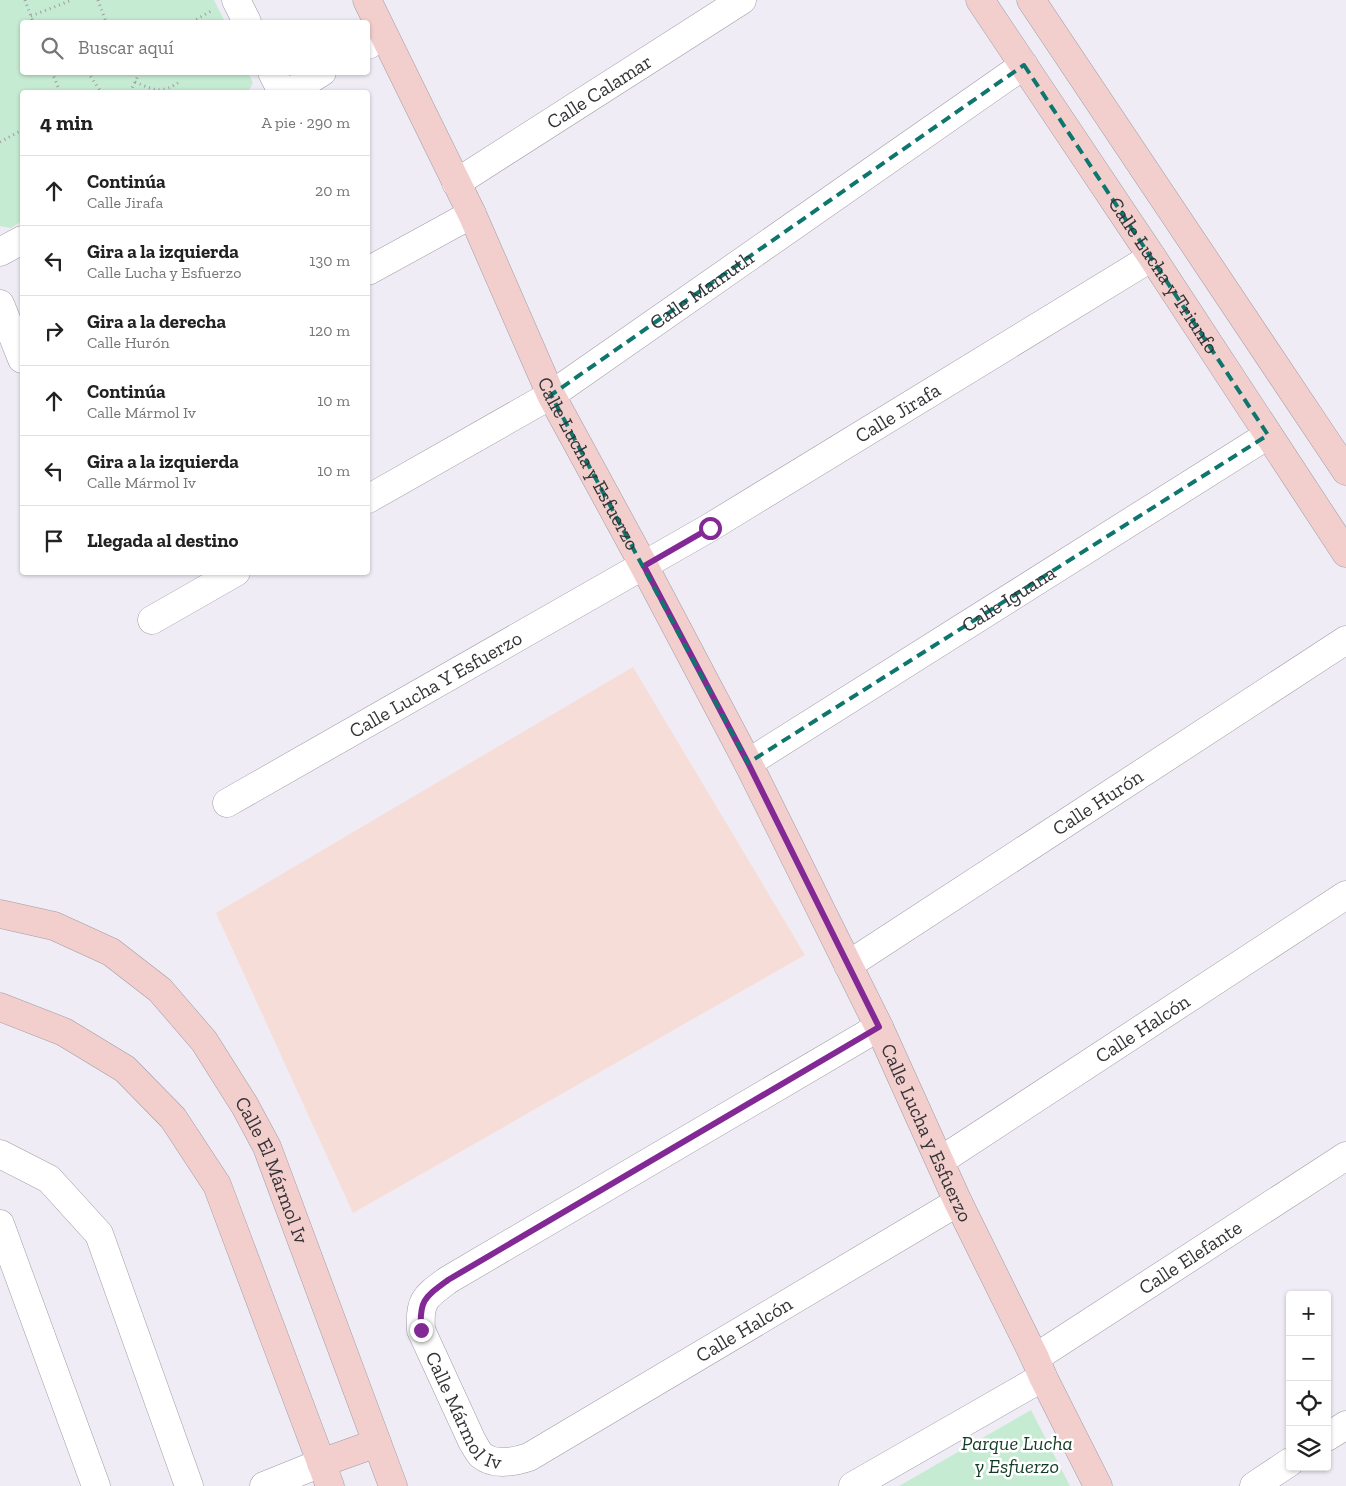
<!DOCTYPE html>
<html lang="es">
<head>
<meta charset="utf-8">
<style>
  body { margin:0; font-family:"Zilla Slab",serif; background:#f6f6f6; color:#222 }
  .controls { position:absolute; right:15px; bottom:15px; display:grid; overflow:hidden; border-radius:5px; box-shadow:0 1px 4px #0004 }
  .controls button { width:45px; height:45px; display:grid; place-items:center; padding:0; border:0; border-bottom:1px solid #e0e0e0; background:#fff; color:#222; font:25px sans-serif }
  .stop { position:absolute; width:15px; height:15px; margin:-11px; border:4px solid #832996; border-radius:50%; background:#fff }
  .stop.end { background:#832996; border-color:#fff; box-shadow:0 1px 5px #0008 }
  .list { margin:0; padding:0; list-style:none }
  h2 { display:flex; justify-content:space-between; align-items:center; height:65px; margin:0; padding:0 20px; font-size:21px }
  h2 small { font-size:16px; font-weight:400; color:#767676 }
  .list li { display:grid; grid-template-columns:32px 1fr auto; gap:15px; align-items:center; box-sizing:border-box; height:70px; padding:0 20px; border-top:1px solid #e0e0e0 }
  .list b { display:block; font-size:19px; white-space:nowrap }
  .list p { margin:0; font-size:16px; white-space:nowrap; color:#767676 }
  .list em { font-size:16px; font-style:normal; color:#767676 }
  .icon { flex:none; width:28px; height:28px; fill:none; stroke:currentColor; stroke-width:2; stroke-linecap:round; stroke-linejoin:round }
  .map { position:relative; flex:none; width:1346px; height:1486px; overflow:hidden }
  .search { position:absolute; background:#fff; box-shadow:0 1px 4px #0004; left:20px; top:20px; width:350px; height:55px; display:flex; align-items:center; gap:12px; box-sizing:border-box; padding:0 18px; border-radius:5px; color:#767676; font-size:19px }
  .panel { position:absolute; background:#fff; box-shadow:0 1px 4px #0004; left:20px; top:90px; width:350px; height:485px; border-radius:5px }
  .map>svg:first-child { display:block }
</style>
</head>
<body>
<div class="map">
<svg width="1346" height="1486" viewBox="0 0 1346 1486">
  <rect width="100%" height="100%" fill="#efecf5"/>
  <path fill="#f7ddd7" d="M633 667 805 955 353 1213 216 913Z"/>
  <g fill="#c6ebd3">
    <path d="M0 0H214L225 22H22V72H248L253 83 248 92H22V221L11 228 0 226Z"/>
    <path d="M1031 1410 1070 1486H899Z"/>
  </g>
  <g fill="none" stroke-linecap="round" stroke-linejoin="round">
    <defs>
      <g id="street">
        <path d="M236 0 247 22"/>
        <path d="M368 45 383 35"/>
        <path d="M272 72 282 92"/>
        <path d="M290 92 322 72"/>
        <path id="s1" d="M456 183 742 0"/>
        <path d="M0 252 22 240"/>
        <path d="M368 271 472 214"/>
        <path d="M0 304 22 359"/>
        <path id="s2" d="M368 499 551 395 1024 65"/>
        <path d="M152 620 236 572"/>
        <path id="s3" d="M748 763 1268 435"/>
        <path id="s4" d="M227 803 709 528 1152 257"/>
        <path id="s5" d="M848 965 1346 640"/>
        <path id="s6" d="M879 1027 448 1280C425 1297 419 1300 421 1330L472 1441C475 1446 478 1452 481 1455 494 1466 514 1462 529 1457L958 1202"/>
        <path d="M0 1154 49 1179 99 1234 189 1486"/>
        <path id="s7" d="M940 1161 1346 895"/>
        <path d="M0 1224 96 1486"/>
        <path id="s8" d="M1035 1358 1346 1156"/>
        <path d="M1327 1437 1346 1425"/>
        <path d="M264 1486 321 1463"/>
        <path d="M853 1486 1043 1377"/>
        <path d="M1254 1486 1290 1462"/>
      </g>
      <g id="secondary">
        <path id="s9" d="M367 0 472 214 551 395 644 566 748 763 879 1027 958 1202 1035 1358 1043 1377 1098 1486"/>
        <path id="s10" d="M980 0 1152 257 1346 553"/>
        <path d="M1031 0 1346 471"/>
        <path id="s11" d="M0 914 54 926 111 952 160 990 204 1041 245 1106 267 1147 393 1486"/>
        <path d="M0 1007 64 1032 125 1069 173 1118 217 1185 330 1486"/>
        <path d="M321 1463 377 1443"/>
      </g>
    </defs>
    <use href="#street" stroke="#9f9ca5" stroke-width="29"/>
    <use href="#secondary" stroke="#9f9ca5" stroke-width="29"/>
    <g stroke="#9f9ca3" stroke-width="3" stroke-dasharray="1 4" stroke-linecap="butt">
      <path d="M25 0 33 22"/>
      <path d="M98 0 106 22"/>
      <path d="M31 16 72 0"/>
      <path d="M192 22 211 11"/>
      <path d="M52 72 60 92"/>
      <path d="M90 72 89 74 101 92"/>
      <path d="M135 82C156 91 161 94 181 81"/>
      <path d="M130 92 140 72"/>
      <path d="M0 142 22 130"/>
    </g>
    <use href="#street" stroke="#fff" stroke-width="28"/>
    <use href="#secondary" stroke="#f2cfcd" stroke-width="28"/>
  </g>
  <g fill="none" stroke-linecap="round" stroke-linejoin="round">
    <path stroke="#832996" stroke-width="6" d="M421 1330C419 1300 425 1297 448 1280L879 1027 748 763 644 566 710 528"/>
  </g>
  <path fill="none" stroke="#0f766e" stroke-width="4" stroke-dasharray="10 6" stroke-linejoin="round" d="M1024 65 1268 435 748 763 551 395Z"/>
  <g text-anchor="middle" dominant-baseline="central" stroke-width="5" stroke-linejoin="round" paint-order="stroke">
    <g font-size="20" fill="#343336" stroke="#fff">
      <text stroke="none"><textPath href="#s1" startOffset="170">Calle Calamar</textPath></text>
      <text stroke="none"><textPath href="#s10" startOffset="331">Calle Lucha y Triunfo</textPath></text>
      <text stroke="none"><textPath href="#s2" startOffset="394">Calle Mamuth</textPath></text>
      <text stroke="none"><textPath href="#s4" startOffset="776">Calle Jirafa</textPath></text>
      <text stroke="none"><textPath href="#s9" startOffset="514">Calle Lucha y Esfuerzo</textPath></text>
      <text stroke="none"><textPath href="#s3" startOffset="308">Calle Iguana</textPath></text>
      <text stroke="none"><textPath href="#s4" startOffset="240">Calle Lucha Y Esfuerzo</textPath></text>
      <text stroke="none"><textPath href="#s5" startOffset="298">Calle Hurón</textPath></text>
      <text stroke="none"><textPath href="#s7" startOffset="242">Calle Halcón</textPath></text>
      <text stroke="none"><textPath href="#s9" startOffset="1264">Calle Lucha y Esfuerzo</textPath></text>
      <text stroke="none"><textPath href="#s11" startOffset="394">Calle El Mármol Iv</textPath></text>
      <text stroke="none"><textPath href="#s8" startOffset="185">Calle Elefante</textPath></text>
      <text stroke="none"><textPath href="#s6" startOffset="1000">Calle Halcón</textPath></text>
      <text stroke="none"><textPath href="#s6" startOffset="654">Calle Mármol Iv</textPath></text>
    </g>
    <g font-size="20" font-style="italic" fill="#113b25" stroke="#fff">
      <text x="1017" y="1443">Parque Lucha<tspan x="1017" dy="23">y Esfuerzo</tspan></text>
    </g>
  </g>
</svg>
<div class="controls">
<button>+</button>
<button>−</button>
<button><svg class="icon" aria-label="locate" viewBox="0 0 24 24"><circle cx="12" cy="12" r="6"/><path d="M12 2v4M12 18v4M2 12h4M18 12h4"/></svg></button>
<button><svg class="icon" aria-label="layers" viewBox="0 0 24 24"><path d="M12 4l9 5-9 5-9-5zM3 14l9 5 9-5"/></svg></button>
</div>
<div class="stop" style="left:710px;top:528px"></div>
<div class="stop end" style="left:421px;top:1330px"></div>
<div class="search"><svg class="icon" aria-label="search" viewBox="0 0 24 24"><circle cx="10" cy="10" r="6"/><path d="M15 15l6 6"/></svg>Buscar aquí</div>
<section class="panel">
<h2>4 min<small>A pie · 290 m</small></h2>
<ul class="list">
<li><svg class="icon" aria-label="ahead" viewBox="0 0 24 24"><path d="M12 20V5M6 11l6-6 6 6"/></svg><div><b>Continúa</b><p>Calle Jirafa</p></div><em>20 m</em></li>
<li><svg class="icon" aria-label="left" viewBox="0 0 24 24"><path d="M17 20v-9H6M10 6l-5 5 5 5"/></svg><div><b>Gira a la izquierda</b><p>Calle Lucha y Esfuerzo</p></div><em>130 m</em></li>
<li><svg class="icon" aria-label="right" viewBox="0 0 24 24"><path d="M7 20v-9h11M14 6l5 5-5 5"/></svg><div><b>Gira a la derecha</b><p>Calle Hurón</p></div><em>120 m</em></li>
<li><svg class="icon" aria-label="ahead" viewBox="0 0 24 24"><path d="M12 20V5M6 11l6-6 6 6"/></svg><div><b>Continúa</b><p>Calle Mármol Iv</p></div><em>10 m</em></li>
<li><svg class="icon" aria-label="left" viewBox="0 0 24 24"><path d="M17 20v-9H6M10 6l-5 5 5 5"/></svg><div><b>Gira a la izquierda</b><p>Calle Mármol Iv</p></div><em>10 m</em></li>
<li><svg class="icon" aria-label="arrive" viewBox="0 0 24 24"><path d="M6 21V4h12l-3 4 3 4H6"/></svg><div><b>Llegada al destino</b></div></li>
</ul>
</section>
</div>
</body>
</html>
